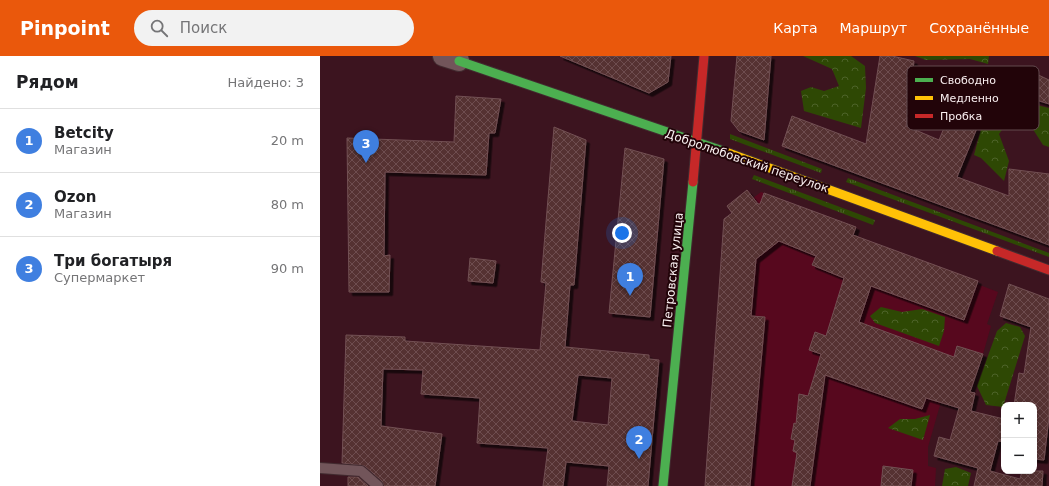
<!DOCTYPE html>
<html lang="ru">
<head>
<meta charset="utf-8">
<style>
  body { margin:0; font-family:"DejaVu Sans",sans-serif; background:#f2f2f2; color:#202124 }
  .controls { position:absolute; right:12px; bottom:12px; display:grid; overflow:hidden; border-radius:8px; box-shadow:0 2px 10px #0003 }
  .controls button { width:36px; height:36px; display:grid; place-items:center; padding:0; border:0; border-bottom:1px solid #e0e0e0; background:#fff; color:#202124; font:20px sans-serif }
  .you { position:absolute; left:302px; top:177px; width:14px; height:14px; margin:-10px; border:3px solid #fff; border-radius:50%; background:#1a73e8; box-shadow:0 0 0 6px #1a73e833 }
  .badge { display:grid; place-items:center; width:26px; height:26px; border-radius:50%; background:#ea580c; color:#fff; font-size:13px; font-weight:700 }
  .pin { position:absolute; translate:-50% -33px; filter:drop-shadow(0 1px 2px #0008) }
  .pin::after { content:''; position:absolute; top:21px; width:14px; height:12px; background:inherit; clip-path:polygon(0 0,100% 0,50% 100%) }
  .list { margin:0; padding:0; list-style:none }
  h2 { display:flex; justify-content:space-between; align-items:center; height:52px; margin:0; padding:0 16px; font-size:17px }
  h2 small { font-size:13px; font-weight:400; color:#757577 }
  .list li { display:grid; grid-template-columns:26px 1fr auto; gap:12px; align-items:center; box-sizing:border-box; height:64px; padding:0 16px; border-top:1px solid #e0e0e0 }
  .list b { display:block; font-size:15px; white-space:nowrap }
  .list p { margin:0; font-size:13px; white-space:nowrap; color:#757577 }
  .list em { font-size:13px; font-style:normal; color:#757577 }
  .icon { flex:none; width:22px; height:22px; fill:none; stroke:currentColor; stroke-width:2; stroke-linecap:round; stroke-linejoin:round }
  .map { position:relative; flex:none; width:729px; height:430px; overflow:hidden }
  header { display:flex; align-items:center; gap:24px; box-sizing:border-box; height:56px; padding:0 20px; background:#ea580c; color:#fff }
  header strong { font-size:19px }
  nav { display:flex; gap:22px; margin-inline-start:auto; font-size:14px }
  .search { width:280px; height:36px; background:#f2f2f2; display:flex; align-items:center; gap:10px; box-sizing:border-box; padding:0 14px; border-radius:22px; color:#757577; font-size:15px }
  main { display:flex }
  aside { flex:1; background:#fff }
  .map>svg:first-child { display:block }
</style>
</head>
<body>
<header>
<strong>Pinpoint</strong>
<div class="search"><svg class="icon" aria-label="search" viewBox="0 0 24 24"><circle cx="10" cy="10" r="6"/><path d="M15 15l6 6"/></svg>Поиск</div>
<nav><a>Карта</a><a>Маршрут</a><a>Сохранённые</a></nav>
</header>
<main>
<aside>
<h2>Рядом<small>Найдено: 3</small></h2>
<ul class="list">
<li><span class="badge" style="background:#3f7fe0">1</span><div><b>Betcity</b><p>Магазин</p></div><em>20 m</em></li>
<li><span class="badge" style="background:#3f7fe0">2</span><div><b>Ozon</b><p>Магазин</p></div><em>80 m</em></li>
<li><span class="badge" style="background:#3f7fe0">3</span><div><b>Три богатыря</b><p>Супермаркет</p></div><em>90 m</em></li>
</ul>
</aside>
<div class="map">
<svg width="729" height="430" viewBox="0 0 729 430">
  <defs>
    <pattern id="grass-tufts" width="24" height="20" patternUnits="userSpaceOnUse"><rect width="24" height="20" fill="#2e4804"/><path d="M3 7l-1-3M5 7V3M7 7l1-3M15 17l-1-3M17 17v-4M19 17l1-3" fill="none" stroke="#4d6329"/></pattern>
    <pattern id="forest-crowns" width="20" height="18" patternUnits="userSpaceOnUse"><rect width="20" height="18" fill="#2e4804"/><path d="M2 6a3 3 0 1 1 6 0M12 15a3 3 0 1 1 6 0" fill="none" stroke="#4d6329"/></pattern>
    <pattern id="building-cross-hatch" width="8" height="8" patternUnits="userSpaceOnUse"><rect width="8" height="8" fill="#553031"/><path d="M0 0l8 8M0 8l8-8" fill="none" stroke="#6e4e4f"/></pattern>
    <filter id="shadow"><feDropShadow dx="3.5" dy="3.5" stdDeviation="0" flood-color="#0009"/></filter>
  </defs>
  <rect width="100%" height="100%" fill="#3c141f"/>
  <path fill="#57081e" d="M427 134 433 142 441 136 536 171 533 179 658 225 657 228 678 236 667 268 671 270 663 298 637 290 608 391V410L616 412 615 430H385L412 157 407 150Z"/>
  <g fill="url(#grass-tufts)">
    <path d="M410 78 502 113 501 117 410 83Z"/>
    <path d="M434 119 555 164 553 169 432 123Z"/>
    <path d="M528 122 729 197V201L526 126Z"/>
  </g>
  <g fill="url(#forest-crowns)">
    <path d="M483 0H531L545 10 546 32 541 72 484 55 481 35 491 31 504 35 519 30 512 13Z"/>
    <path d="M595 0H669L668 8 650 3 606 4Z"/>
    <path d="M666 31 683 46 690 63 679 78 689 105 684 125 661 102 654 99 661 73 633 58 620 63 612 73 601 68C602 62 601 53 603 49 614 33 649 33 666 31Z"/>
    <path d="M709 47 729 52V91L723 89 709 67Z"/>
    <path d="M561 251 582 256 602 253 625 261 624 275 619 290 555 267 550 260Z"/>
    <path d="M686 267 700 271 705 280 683 351 666 349 657 330 677 275Z"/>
    <path d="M610 359 603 384 568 372 580 363H595Z"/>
    <path d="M636 411 651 417 648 430H622L625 413Z"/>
  </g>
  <g fill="url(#building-cross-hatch)" stroke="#725053" fill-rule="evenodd" filter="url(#shadow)">
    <path d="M240 0H351L348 26 329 37Z"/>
    <path d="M417 0H451L444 84 419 75 411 65Z"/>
    <path d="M560 0H572L594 5 586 70 619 84 629 60 657 72 637 121 689 140V113L729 118V189L462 90 472 60 546 88Z"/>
    <path d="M710 15 729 24V48L707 41Z"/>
    <path d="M136 40 181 43 175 77H169L166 119 65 116 64 200 70 199 69 236H29L27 82 134 86Z"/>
    <path d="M234 71 266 84 254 229H250L245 291 329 299V303L339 304 328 430H287L289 410 246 406 243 430H223L228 392 157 387 160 342 101 338 103 314 63 313 61 370 122 378 115 430H64L62 425 45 410 22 407 26 279 85 281V285L220 294 226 227 221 226ZM258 319 292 322 288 369 252 365Z"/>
    <path d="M305 92 344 103 330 261 289 257Z"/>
    <path d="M427 134 438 148H440L444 137 536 171 533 179 658 225 644 264 551 230 539 266 634 301 637 290 663 298 650 336 655 337 651 355 684 363V386L678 385 670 415 700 423 702 415H723L722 430H654L658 412 614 400 619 381 630 384 639 352 606 342 602 353 505 319 490 430H472L477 397 473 395 475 384 471 383 474 367 476 368 479 338 488 340 501 298 489 294 495 276 506 280 524 222 492 209 496 200 459 185 436 203 431 260 445 261 430 430H385L404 163 412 157 407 150Z"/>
    <path d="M150 202 176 205 173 227 148 225Z"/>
    <path d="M689 228 729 243V361L724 404 714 403V349H694L699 317 704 318 711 271 680 260Z"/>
    <path d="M563 410 593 414 591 430H561Z"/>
    <path d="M28 421H38L48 430H28Z"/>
  </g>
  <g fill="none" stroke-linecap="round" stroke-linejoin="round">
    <defs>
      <path id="lane" d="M0 412 41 415 58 430"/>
      <path id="street" d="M123 0 139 5"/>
      <g id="fast">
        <path d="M139 5 403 95"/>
        <path d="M343 430 373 126"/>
      </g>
      <path id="slow" d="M403 95 677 195"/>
      <g id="jam">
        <path d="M373 126 384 0"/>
        <path d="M677 195 729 214"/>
      </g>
    </defs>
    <use href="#lane" stroke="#422b30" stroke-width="12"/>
    <use href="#street" stroke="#422b30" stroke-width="22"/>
    <use href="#fast" stroke="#422b30" stroke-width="11"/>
    <use href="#slow" stroke="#422b30" stroke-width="11"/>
    <use href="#jam" stroke="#422b30" stroke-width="11"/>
    <use href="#lane" stroke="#72555a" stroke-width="10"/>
    <use href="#street" stroke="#72555a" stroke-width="20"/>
    <use href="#fast" stroke="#4caf50" stroke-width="9"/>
    <use href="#slow" stroke="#ffc107" stroke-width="9"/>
    <use href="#jam" stroke="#c62828" stroke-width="9"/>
  </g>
  <g text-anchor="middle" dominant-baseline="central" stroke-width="4" stroke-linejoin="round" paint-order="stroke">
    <g font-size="12" fill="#faf0f1" stroke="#220409">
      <text transform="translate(427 105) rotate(19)">Добролюбовский переулок</text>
      <text transform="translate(353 214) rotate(-84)">Петровская улица</text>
    </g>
  </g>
  <rect x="587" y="10" width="132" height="64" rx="6" fill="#220409" stroke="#634b4f" stroke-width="1"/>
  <rect x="595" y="22" width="18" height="4" fill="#4caf50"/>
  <rect x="595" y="40" width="18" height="4" fill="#ffc107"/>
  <rect x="595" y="58" width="18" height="4" fill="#c62828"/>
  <g font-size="11" fill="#faf0f1">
    <text x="620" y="28">Свободно</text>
    <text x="620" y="46">Медленно</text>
    <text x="620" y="64">Пробка</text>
  </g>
</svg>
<div class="controls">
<button>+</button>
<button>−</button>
</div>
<div class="you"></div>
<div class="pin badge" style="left:310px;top:240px;background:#3f7fe0">1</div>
<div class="pin badge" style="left:319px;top:403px;background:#3f7fe0">2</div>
<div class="pin badge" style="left:46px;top:107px;background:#3f7fe0">3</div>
</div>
</main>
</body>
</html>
